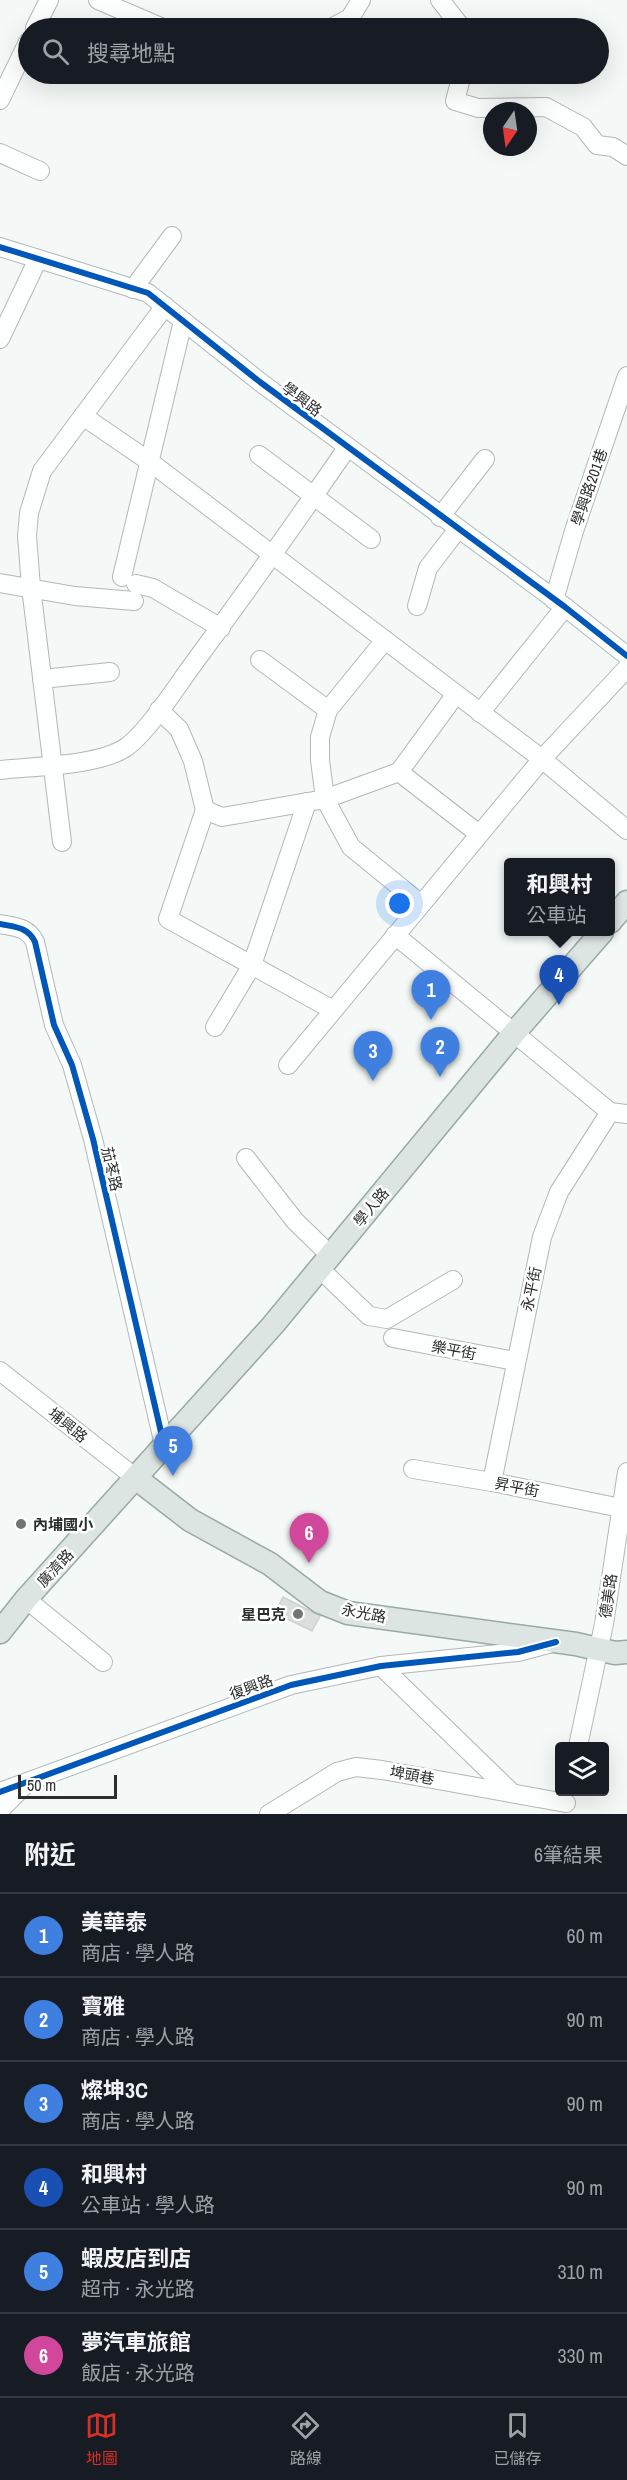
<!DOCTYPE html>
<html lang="zh-TW">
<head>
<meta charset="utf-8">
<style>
  body { margin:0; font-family:"Archivo Narrow","Noto Sans TC",sans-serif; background:#20242c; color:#f1f3f6 }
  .controls { position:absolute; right:18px; bottom:18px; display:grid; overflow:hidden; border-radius:6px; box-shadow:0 6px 24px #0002 }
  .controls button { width:54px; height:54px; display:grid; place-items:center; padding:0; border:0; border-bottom:2px solid #363941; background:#171b24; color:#f1f3f6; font:30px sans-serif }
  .compass { position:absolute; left:483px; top:102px; width:54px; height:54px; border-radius:50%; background:#171b24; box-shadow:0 6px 24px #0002; rotate:193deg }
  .scale { position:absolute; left:18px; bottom:15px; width:99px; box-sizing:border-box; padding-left:6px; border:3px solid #2a2e2c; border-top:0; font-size:16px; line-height:21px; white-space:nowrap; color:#2a2e2c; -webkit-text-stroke:4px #fff; paint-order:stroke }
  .you { position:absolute; left:400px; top:904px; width:21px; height:21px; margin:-15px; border:4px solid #fff; border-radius:50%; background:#1a73e8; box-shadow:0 0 0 9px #1a73e833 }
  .badge { display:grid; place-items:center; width:39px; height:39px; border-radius:50%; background:#d93025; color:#fff; font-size:20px; font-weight:700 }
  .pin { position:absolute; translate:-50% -50px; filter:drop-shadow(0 2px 3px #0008) }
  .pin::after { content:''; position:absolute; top:32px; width:21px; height:18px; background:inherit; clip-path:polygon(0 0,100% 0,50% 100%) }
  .popup { position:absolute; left:504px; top:858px; width:111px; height:78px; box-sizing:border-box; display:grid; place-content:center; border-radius:6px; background:#171b24; filter:drop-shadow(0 2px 4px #0005); font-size:20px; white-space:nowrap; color:#9ea1a6 }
  .popup b { font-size:22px; color:#f1f3f6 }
  .popup::after { content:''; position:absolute; left:50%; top:100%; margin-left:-12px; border:12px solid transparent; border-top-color:#171b24 }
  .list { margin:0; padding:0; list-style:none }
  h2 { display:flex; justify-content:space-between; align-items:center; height:78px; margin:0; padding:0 24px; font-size:26px }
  h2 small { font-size:20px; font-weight:400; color:#9ea1a6 }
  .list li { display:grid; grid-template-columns:39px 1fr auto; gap:18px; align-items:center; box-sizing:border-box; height:84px; padding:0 24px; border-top:2px solid #363941 }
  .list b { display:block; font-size:22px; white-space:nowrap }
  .list p { margin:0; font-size:20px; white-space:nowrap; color:#9ea1a6 }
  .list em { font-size:20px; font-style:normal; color:#9ea1a6 }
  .icon { flex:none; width:33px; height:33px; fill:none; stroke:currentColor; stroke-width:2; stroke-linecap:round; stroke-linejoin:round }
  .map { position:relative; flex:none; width:627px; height:1814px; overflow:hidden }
  .search { position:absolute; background:#171b24; box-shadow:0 6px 24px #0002; left:18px; right:18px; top:18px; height:66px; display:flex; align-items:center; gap:15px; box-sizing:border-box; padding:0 21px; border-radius:33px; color:#9ea1a6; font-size:22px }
  .sheet { height:582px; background:#171b24 }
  nav { display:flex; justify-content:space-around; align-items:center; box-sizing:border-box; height:84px; border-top:2px solid #363941; background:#171b24; font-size:16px; color:#9ea1a6 }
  nav a { display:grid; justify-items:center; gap:3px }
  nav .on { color:#d93025 }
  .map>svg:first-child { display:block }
</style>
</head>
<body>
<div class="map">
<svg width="627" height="1814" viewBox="0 0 627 1814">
  <rect width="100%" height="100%" fill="#f4f9f7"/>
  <path fill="#dadedd" stroke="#cdd1cf" stroke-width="1.5" d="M283 1597 320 1616 312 1631 275 1613Z"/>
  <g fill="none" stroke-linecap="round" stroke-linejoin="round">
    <defs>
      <g id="minor">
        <path d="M98 0 163 28"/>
        <path d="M440 0 462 28"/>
        <path d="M35 28 49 0"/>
        <path d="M331 28 350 18 361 0"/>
        <path d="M462 74 455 101 478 108 546 107 583 127 597 145 613 147 627 156"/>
        <path d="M0 100 28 42"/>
        <path d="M0 153 40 171"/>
        <path d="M0 247 148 293 260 382 565 607 627 656"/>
        <path d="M133 289 172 236"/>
        <path d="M0 339 38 259"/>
        <path d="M83 416 150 462 542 759 627 830"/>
        <path d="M259 455 371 539"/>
        <path d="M440 517 485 459"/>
        <path d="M122 577 183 321"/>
        <path d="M0 583 75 596 134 601"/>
        <path d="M136 584 153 588 221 628"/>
        <path d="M554 600 574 531 627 376"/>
        <path d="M417 606 428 568 458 529"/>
        <path d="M385 640 328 710 320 737V760L325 799 351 847 421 904"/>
        <path d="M260 660 328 710"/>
        <path d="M42 679 110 672"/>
        <path d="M159 710 179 729 193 761 205 810"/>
        <path d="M480 713 565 607"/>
        <path d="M0 770C34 766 97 766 125 748 146 734 175 689 191 667 244 595 296 522 347 448"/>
        <path d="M399 772 456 694"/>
        <path d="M205 810 168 919 333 1010"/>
        <path d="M205 810 222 817 325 799 399 772 479 834"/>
        <path d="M62 842 31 587 27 536 29 513 42 471 165 306"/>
        <path d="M0 924C15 927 28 927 35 942L54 1025 72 1065 93 1139 164 1445"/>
        <path d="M395 935 610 1112 627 1114"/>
        <path d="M215 1027 252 965 307 802"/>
        <path d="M288 1065 542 759 627 668"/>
        <path d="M246 1158 295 1221 331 1256"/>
        <path d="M319 1268 369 1316 387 1319 453 1280"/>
        <path d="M393 1338 515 1361"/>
        <path d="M0 1371 137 1479"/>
        <path d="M413 1469 492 1482 621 1508"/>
        <path d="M492 1482 542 1237 559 1192 610 1112"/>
        <path d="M26 1599 103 1662"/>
        <path d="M381 1666 511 1792"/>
        <path d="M578 1746 604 1624 627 1472"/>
        <path d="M0 1792 291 1685 381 1666 518 1652 552 1643"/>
        <path d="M0 1810 24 1786"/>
        <path d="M269 1814 337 1772 356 1767 382 1770 566 1803"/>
      </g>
      <g id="major">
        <path d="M610 922 627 902"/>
        <path d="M137 1479 190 1520 270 1564 320 1602 348 1613 576 1644 615 1653 627 1652"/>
        <path d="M0 1632 26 1599 273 1325 515 1032 602 932"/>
      </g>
    </defs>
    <use href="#minor" stroke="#b3b7b5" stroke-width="20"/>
    <use href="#major" stroke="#99a9a3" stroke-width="25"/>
    <use href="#minor" stroke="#fdfefe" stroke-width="18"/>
    <use href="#major" stroke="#dde5e3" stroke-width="22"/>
    <defs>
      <g id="cycleway">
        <path d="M0 247 148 293 260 382 565 607 627 656"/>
        <path d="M0 924C15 927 28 927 35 942L54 1025 72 1065 93 1139 164 1445"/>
        <path d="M0 1792 291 1685 381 1666 518 1652 556 1642"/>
      </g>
    </defs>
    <use href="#cycleway" stroke="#fff" stroke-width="10"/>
    <use href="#cycleway" stroke="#0057b8" stroke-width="6"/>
  </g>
  <g fill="#717573" stroke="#fff" stroke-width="2">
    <circle cx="21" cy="1524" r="6"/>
    <circle cx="298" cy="1614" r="6"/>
  </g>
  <g text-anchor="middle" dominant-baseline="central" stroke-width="5" stroke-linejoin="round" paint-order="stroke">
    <g font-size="15" fill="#2a2e2c" stroke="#fff">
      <text transform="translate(302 399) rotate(37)">學興路</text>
      <text transform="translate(589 487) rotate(-71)">學興路201巷</text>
      <text transform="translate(112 1169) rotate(77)">茄苳路</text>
      <text transform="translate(371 1207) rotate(-50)">學人路</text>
      <text transform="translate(531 1289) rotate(-78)">永平街</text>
      <text transform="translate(454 1350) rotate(11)">樂平街</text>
      <text transform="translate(68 1425) rotate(39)">埔興路</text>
      <text transform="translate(517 1487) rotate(11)">昇平街</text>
      <text transform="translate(55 1568) rotate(-47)">廣濟路</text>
      <text transform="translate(608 1596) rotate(-82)">德美路</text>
      <text transform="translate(364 1613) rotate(11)">永光路</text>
      <text transform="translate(251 1687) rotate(-20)">復興路</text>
      <text transform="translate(412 1775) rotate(10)">埤頭巷</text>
    </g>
    <g font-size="15" font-weight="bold" fill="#2a2e2c" stroke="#fff" text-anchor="start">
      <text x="33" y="1524">內埔國小</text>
      <text x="286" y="1614" text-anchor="end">星巴克</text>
    </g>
  </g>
</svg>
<div class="controls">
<button><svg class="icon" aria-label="layers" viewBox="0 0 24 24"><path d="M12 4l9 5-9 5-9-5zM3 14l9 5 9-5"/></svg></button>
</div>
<svg class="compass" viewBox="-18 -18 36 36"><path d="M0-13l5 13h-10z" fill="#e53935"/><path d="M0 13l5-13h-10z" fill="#9ea1a6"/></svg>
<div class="scale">50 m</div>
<div class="you"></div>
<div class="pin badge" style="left:431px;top:1020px;background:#3f7fe0">1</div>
<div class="pin badge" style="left:440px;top:1077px;background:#3f7fe0">2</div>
<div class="pin badge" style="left:373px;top:1081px;background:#3f7fe0">3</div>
<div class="pin badge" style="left:559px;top:1005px;background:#1a4fb4">4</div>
<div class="popup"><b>和興村</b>公車站</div>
<div class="pin badge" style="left:173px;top:1476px;background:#3f7fe0">5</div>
<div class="pin badge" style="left:309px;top:1563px;background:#d1479c">6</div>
<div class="search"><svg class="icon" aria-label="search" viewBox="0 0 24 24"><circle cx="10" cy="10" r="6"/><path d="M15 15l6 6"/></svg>搜尋地點</div>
</div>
<section class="sheet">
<h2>附近<small>6筆結果</small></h2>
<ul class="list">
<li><span class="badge" style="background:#3f7fe0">1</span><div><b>美華泰</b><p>商店 · 學人路</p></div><em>60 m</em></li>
<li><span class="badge" style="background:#3f7fe0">2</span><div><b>寶雅</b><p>商店 · 學人路</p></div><em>90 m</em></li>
<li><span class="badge" style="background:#3f7fe0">3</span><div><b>燦坤3C</b><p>商店 · 學人路</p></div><em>90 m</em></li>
<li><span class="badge" style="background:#1a4fb4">4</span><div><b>和興村</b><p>公車站 · 學人路</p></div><em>90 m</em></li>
<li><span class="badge" style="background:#3f7fe0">5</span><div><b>蝦皮店到店</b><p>超市 · 永光路</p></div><em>310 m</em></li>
<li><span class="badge" style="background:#d1479c">6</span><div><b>夢汽車旅館</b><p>飯店 · 永光路</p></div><em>330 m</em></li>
</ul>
</section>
<nav>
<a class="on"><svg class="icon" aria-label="map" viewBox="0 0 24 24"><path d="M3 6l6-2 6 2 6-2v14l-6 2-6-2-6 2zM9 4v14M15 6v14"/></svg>地圖</a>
<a><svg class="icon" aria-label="directions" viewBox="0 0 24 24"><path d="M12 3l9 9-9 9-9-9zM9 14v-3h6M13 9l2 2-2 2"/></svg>路線</a>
<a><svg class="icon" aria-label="saved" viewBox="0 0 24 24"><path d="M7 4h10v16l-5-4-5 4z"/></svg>已儲存</a>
</nav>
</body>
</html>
